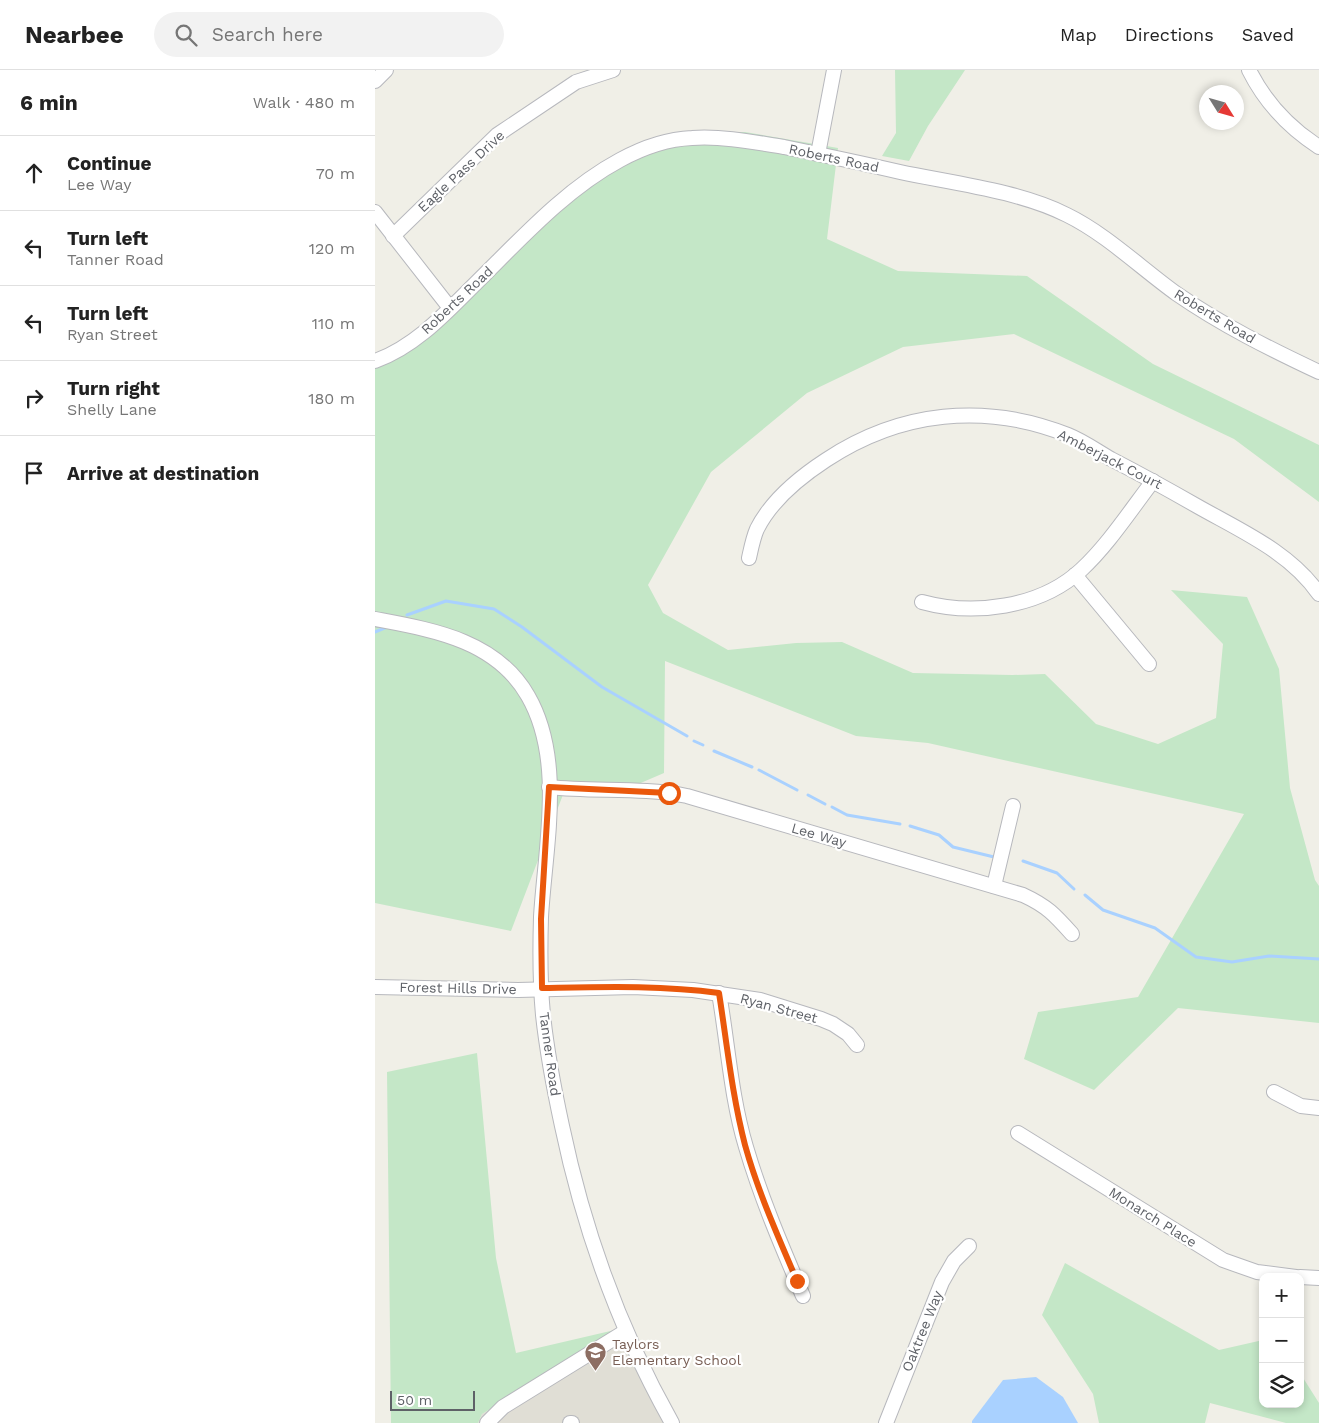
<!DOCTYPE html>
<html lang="en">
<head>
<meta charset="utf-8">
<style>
  body { margin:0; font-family:"Work Sans",sans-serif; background:#f2f2f2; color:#222 }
  .controls { position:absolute; right:15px; bottom:15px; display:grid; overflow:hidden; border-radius:10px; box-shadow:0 2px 8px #0003 }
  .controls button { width:45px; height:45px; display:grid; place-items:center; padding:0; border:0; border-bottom:1px solid #e0e0e0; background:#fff; color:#222; font:25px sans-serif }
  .compass { position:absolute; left:824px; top:15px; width:45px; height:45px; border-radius:50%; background:#fff; box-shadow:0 2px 8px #0003; rotate:127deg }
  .scale { position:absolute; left:15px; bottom:12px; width:85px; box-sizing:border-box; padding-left:5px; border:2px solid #5e6167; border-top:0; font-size:14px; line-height:18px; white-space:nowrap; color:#5e6167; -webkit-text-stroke:4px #fff; paint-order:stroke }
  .stop { position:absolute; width:15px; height:15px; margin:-11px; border:4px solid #ea580c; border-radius:50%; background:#fff }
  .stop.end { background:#ea580c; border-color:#fff; box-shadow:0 1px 5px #0008 }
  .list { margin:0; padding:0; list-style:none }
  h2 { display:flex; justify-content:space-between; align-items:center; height:65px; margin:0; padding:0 20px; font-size:21px }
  h2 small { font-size:16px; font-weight:400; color:#767676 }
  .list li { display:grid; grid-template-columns:32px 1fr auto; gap:15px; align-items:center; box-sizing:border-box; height:75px; padding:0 20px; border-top:1px solid #e0e0e0 }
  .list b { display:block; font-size:19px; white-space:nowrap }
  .list p { margin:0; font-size:16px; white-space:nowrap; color:#767676 }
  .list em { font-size:16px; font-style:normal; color:#767676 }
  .icon { flex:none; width:28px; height:28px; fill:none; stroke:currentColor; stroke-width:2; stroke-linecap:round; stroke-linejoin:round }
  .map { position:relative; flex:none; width:944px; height:1353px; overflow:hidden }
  header { display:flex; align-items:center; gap:30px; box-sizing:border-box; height:70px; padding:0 25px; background:#fff; border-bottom:1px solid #e0e0e0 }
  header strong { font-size:24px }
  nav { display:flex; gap:28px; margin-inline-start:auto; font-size:18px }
  .search { width:350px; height:45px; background:#f2f2f2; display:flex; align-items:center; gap:12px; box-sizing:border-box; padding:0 18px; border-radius:28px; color:#767676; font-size:19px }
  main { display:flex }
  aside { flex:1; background:#fff }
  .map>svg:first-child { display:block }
</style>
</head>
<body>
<header>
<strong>Nearbee</strong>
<div class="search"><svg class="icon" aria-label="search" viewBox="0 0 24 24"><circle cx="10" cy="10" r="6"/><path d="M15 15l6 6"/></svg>Search here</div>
<nav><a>Map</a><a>Directions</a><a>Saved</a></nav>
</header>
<main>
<aside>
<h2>6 min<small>Walk · 480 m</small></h2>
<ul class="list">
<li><svg class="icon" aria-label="ahead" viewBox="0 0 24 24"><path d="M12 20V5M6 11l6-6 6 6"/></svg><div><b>Continue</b><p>Lee Way</p></div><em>70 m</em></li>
<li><svg class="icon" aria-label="left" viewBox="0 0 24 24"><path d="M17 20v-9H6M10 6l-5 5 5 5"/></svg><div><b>Turn left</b><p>Tanner Road</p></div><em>120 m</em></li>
<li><svg class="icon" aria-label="left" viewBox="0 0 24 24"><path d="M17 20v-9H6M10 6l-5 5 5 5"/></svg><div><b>Turn left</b><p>Ryan Street</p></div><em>110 m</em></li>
<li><svg class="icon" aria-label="right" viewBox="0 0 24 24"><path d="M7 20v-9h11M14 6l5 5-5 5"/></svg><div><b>Turn right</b><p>Shelly Lane</p></div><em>180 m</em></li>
<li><svg class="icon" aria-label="arrive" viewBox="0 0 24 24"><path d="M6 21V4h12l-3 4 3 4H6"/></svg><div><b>Arrive at destination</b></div></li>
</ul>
</aside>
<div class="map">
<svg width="944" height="1353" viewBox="0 0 944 1353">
  <rect width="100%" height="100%" fill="#f0efe7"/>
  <path fill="#e0ded5" d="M244 1259 296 1353H103L107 1344Z"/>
  <g fill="#c4e7c7">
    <path d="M520 0H590L553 56 534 91 507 86 521 63Z"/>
    <path d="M370 62 463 78 452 169 523 201 652 206 778 294 944 375V432L859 369 639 264 528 277 432 323 336 402 273 515 288 543 353 580 421 573 467 572 538 603 637 605 670 604 721 654 783 674 841 648 848 574 796 520 872 527 904 599 915 718 940 810 944 816V953L803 938 719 1020 649 989 663 942 763 927 869 744 553 673 481 666 290 591 289 703 233 727 189 722 136 861 0 833V294L10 290 224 101 298 63Z"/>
    <path d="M102 983 121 1188 141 1283 244 1259 107 1344 103 1353H16L12 1002Z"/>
    <path d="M690 1193 844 1280 888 1270V1334H925V1303L944 1333V1353H911L835 1333 830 1353H724L718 1324 667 1245Z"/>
  </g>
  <path fill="#a9d1ff" d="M661 1307 688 1327 703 1353H597V1351L628 1310Z"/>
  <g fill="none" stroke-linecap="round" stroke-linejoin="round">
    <g stroke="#a9d1ff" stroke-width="3">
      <path d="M32 545 71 531 119 539 147 557 227 617 312 666"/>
      <path d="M0 562 12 557"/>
      <path d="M319 671 328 675"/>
      <path d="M339 681 377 697"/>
      <path d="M384 700 422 720"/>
      <path d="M433 725 450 734"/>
      <path d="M457 737 472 745 525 754"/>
      <path d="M535 756 564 765 578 777 619 787"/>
      <path d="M648 791 682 803 699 819"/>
      <path d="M710 825 728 840 780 858 821 887 857 892 894 886 944 889"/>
    </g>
    <defs>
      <g id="minor">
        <path d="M874 0C890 32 913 57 944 77"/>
        <path d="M0 11 11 0"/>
        <path d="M443 84 459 0"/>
        <path d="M0 142 75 238"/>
        <path d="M18 166 122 65 201 12 238 0"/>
        <path d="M0 291C39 277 69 245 98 216 143 172 189 120 245 90 267 78 293 69 317 68 348 66 378 72 409 77 448 85 486 93 525 102 577 113 645 121 692 145 731 164 767 199 802 224 847 255 895 279 944 302"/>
        <path d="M374 488C376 479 378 468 382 459 396 431 425 407 451 390 525 341 610 332 693 365 708 371 722 381 736 389 765 404 794 420 822 436 866 461 915 482 944 524"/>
        <path d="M700 505 774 594"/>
        <path d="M547 532C598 546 665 538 706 500 733 475 755 441 778 411"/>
        <path d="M0 549C58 560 121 570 153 626 190 690 170 777 166 847 165 879 165 913 168 945 172 982 179 1019 187 1056 209 1161 244 1259 297 1353"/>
        <path d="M174 717C220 722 266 717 312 726L648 825C672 836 680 845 697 864"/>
        <path d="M619 816 638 736"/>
        <path d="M0 917 143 920 258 917 318 920 385 930 446 949 458 954 473 964 482 975"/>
        <path d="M344 923C353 975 356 1027 371 1077 386 1128 407 1177 428 1226"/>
        <path d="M899 1022 926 1036 944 1038"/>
        <path d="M643 1063 848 1190 882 1202 921 1207"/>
        <path d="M925 1207 944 1208"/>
        <path d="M112 1353 128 1337 251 1261"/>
        <path d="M195 1353H197"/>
        <path d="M511 1353 567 1212 579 1191 594 1176"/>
      </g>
    </defs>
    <use href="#minor" stroke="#b7b8bd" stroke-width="16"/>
    <use href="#minor" stroke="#fff" stroke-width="14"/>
  </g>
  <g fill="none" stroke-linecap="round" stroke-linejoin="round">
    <path stroke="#ea580c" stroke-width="6" d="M294 723 174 717 166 849 167 918C226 917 285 915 344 923 352 974 357 1025 370 1075 383 1122 403 1166 422 1211"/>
  </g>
  <defs>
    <symbol id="school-pin" viewBox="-11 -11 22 30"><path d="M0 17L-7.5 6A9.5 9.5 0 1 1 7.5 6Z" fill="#8d6e63" stroke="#fff"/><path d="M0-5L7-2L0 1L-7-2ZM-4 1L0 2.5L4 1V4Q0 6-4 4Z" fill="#fff"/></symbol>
  </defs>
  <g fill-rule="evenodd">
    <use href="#school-pin" x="208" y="1270" width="25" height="34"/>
  </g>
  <g text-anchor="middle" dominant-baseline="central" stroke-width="4.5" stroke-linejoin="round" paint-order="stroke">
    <g font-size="14" fill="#5e6167" stroke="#fff">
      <text transform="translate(459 88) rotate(12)">Roberts Road</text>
      <text transform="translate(86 101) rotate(-43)">Eagle Pass Drive</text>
      <text transform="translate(82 230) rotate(-43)">Roberts Road</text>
      <text transform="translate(840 246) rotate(31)">Roberts Road</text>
      <text transform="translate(735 389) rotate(27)">Amberjack Court</text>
      <text transform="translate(444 765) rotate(16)">Lee Way</text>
      <text transform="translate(83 918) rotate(1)">Forest Hills Drive</text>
      <text transform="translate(404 938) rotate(15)">Ryan Street</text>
      <text transform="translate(175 984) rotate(82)">Tanner Road</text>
      <text transform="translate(778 1147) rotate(32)">Monarch Place</text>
      <text transform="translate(547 1261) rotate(-68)">Oaktree Way</text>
    </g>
    <g font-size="14" fill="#785e54" stroke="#fff" text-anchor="start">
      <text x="237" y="1274">Taylors<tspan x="237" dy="16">Elementary School</tspan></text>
    </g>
  </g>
</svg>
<div class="controls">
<button>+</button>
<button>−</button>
<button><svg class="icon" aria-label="layers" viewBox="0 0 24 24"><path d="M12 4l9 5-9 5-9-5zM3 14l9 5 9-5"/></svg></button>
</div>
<svg class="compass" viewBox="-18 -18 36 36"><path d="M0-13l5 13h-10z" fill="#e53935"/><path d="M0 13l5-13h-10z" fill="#767676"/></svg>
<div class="scale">50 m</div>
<div class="stop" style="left:294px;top:723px"></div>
<div class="stop end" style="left:422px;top:1211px"></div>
</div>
</main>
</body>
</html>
